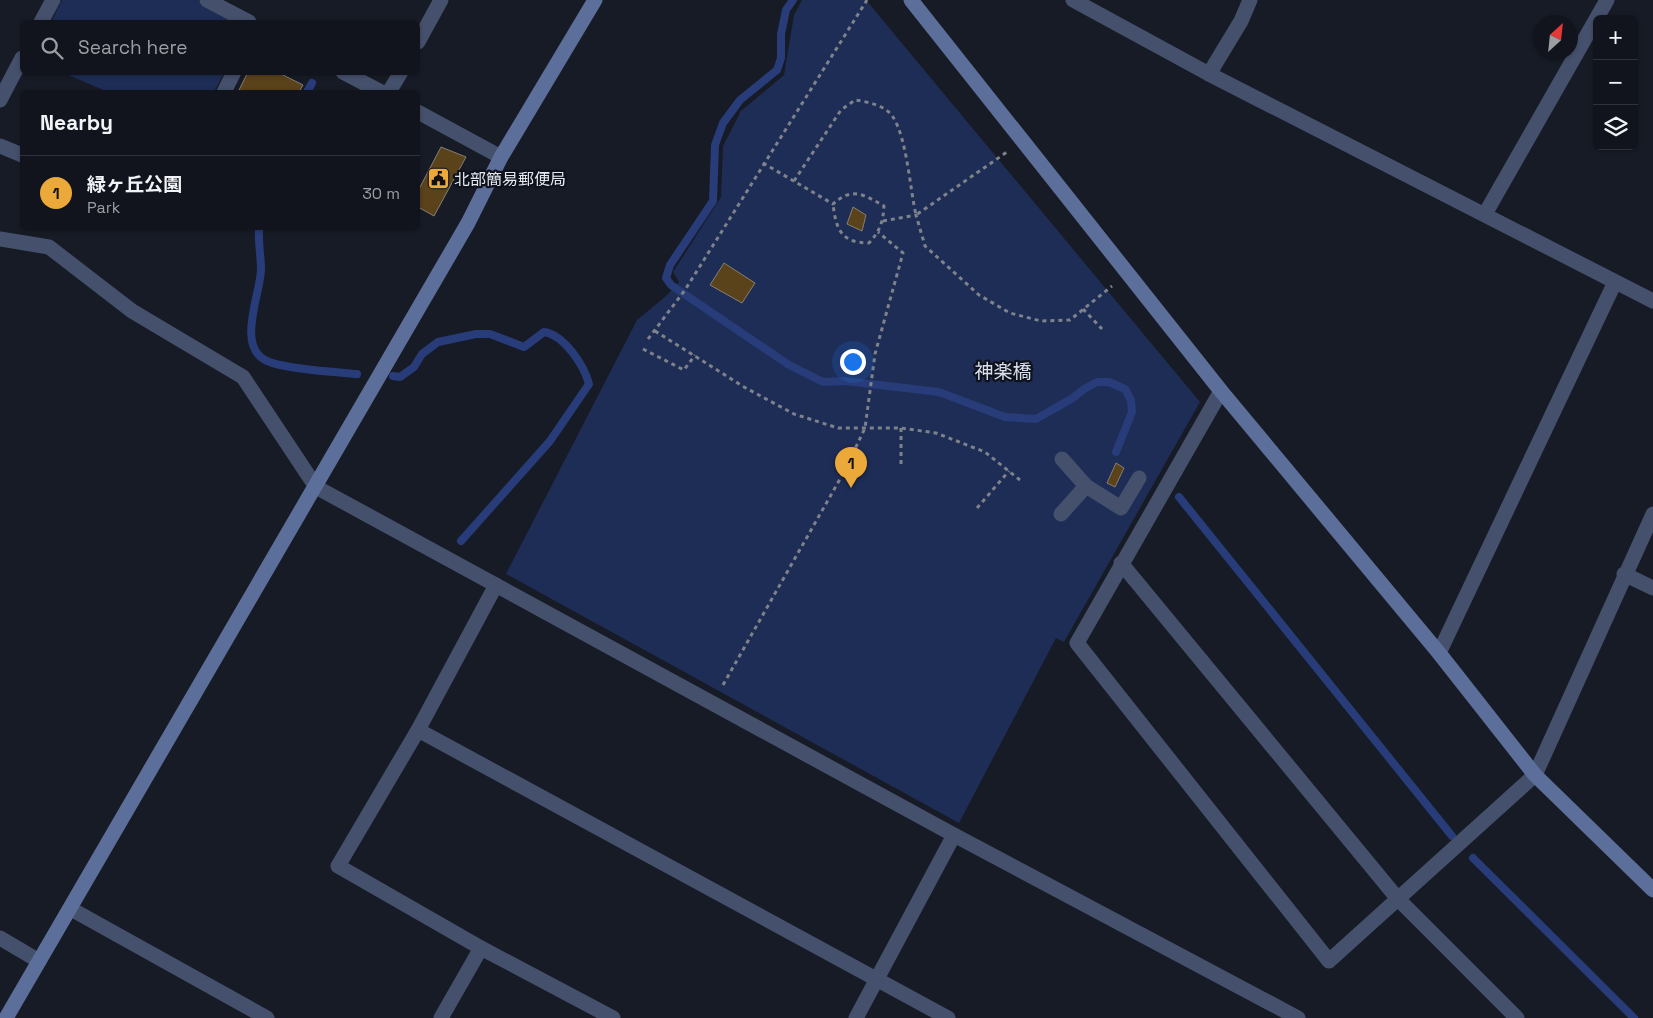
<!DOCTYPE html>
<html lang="en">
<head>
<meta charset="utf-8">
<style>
  body { margin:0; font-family:"Space Grotesk","Noto Sans JP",sans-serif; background:#1e2129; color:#f1f3f6 }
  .controls { position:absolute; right:15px; top:15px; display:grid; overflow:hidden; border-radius:8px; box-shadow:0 1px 4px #0004 }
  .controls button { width:45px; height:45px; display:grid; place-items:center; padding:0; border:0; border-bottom:1px solid #30333b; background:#11141c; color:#f1f3f6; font:25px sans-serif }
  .compass { position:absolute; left:1533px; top:15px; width:45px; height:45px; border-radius:50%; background:#11141c; box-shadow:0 1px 4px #0004; rotate:27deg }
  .you { position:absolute; left:852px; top:361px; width:18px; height:18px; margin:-12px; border:4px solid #fff; border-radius:50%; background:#1a73e8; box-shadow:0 0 0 8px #1a73e833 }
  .badge { display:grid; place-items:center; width:32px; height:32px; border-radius:50%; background:#eba939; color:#111; font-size:16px; font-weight:700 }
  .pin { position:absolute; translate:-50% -41px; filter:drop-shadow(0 1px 2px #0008) }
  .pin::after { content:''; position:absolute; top:26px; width:18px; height:15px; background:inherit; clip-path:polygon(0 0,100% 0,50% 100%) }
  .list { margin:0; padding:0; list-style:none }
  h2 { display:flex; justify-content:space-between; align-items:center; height:65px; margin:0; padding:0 20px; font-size:21px }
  h2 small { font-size:16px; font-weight:400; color:#9c9ea3 }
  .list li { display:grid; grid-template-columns:32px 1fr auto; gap:15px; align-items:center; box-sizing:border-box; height:75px; padding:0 20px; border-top:1px solid #30333b }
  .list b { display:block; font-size:19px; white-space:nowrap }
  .list p { margin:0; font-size:16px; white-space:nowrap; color:#9c9ea3 }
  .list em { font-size:16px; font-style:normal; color:#9c9ea3 }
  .icon { flex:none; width:28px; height:28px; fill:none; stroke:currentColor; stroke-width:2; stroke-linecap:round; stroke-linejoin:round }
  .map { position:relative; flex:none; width:1653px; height:1018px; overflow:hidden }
  .search { position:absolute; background:#11141c; box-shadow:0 1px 4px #0004; left:20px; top:20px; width:400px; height:55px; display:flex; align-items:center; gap:12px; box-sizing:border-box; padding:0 18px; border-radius:8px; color:#9c9ea3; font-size:19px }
  .panel { position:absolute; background:#11141c; box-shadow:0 1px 4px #0004; left:20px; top:90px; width:400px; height:140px; border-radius:8px }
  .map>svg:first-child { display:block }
</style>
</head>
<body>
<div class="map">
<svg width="1653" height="1018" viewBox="0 0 1653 1018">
  <rect width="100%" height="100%" fill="#171b25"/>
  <g fill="#1e2d56">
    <path d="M62 0H198L242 22H51Z"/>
    <path d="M802 0H866L1200 402 1064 642 1056 638 959 823 506 574 637 320 666 296 679 282 673 272 721 197 723 146 741 111 784 75 794 15Z"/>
    <path d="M64 73H224L214 92H108Z"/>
  </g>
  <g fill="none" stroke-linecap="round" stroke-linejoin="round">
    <g stroke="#273c79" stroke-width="8">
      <path d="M793 0 786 10 781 34V58L777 70 740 100 723 123 715 145 713 201 670 265 666 278 671 285 789 365 823 382 845 381 939 392 1005 417 1036 419 1073 398 1084 389 1097 382H1109L1125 389 1131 400 1132 412 1116 452"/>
      <path d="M307 92 312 83"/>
      <path d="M259 228C258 242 261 256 261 270 260 295 237 345 265 360 281 369 336 372 357 374"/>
      <path d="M393 376 400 377 414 367 422 354 438 342 476 334H490L524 347 544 332C564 335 584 365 589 384L550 441 461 541"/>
      <path d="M1179 497 1452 836"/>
      <path d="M1473 858 1634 1018"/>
    </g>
  </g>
  <g fill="#5a421b" stroke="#877e71">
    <path d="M248 72H277L303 85 299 92H238Z"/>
    <path d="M441 147 466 157 434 216 418 207V191Z"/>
    <path d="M853 207 866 215 862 231 847 224Z"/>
    <path d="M724 263 755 283 742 303 710 285Z"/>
    <path d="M1116 463 1124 468 1115 487 1107 483Z"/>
  </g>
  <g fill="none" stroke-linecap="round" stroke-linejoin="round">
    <g stroke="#7e828b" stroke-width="3" stroke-dasharray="4 4" stroke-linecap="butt">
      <path d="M763 163 833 204C852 187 863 194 884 206 883 222 880 231 869 243 841 243 836 229 833 204"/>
      <path d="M794 181 841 110 855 100C868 102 885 105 893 117 907 139 910 189 916 215L1007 152"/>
      <path d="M883 221 916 215 925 246 979 295 1010 313 1041 321 1070 320 1112 286"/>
      <path d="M1083 309 1102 329"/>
      <path d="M655 331 744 387 794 414 838 428H901L936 433 985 452 1020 480"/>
      <path d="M648 339 685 290 867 0"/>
      <path d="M643 349 684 370 695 355"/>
      <path d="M901 428V464"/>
      <path d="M977 508 1009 471"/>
      <path d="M723 685 844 472 865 428 875 354 903 253 878 232"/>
    </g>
    <g stroke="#45506c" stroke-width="15">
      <path d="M207 0 249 22"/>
      <path d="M1073 0 1209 74 1653 301"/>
      <path d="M41 22 53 0"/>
      <path d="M418 42 441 0"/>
      <path d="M343 72 381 92"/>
      <path d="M1209 74 1241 21 1250 0"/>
      <path d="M224 92 234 72"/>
      <path d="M389 92 401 72"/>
      <path d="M0 100 22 58"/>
      <path d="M418 112 501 157"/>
      <path d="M0 146 22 155"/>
      <path d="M1485 214 1607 0"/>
      <path d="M0 239 49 247 132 311 243 377 316 487 954 835 1298 1018"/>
      <path d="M1221 391 1077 643 1329 961 1535 775 1653 514"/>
      <path d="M1062 459 1086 486 1121 508 1139 478"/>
      <path d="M1061 514 1086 486"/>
      <path d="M1121 563 1398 899 1517 1018"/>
      <path d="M1624 574 1653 588"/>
      <path d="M496 585 418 730 338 866 481 948 613 1018"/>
      <path d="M1439 653 1615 282"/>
      <path d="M418 730 948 1018"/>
      <path d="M71 909 267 1018"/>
      <path d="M0 938 39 961"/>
      <path d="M441 1018 481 948"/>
      <path d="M856 1018 954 835"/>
    </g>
    <g stroke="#5c6e9a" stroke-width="15">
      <path d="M911 0 1221 391 1439 653 1535 775 1653 890"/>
      <path d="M6 1018 468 223 501 157 595 0"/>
    </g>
  </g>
  <defs>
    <symbol id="civic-square" viewBox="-11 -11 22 22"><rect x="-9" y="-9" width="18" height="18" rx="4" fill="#eba939" stroke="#0e121c"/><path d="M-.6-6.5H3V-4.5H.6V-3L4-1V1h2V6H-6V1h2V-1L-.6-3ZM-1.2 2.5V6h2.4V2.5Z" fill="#111"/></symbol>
  </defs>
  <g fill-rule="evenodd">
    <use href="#civic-square" x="426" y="166" width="25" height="25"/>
  </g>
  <g text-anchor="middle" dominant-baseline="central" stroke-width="4.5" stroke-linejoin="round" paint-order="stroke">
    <g font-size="16" fill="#e3e7ee" stroke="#0e121c" text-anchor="start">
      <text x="454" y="179">北部簡易郵便局</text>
    </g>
    <g font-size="19" fill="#d9dfee" stroke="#0e121c">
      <text x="1003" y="371">神楽橋</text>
    </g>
  </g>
</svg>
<div class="controls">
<button>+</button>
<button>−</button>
<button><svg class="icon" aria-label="layers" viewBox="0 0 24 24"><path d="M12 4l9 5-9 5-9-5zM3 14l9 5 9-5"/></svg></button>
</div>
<svg class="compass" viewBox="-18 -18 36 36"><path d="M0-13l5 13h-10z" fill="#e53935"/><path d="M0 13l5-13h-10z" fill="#9c9ea3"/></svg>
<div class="you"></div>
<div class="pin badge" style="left:851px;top:488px">1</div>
<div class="search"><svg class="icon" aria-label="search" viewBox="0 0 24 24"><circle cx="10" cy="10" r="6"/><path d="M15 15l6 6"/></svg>Search here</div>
<section class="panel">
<h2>Nearby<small></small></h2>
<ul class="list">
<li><span class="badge">1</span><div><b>緑ヶ丘公園</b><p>Park</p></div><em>30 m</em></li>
</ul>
</section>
</div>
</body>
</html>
